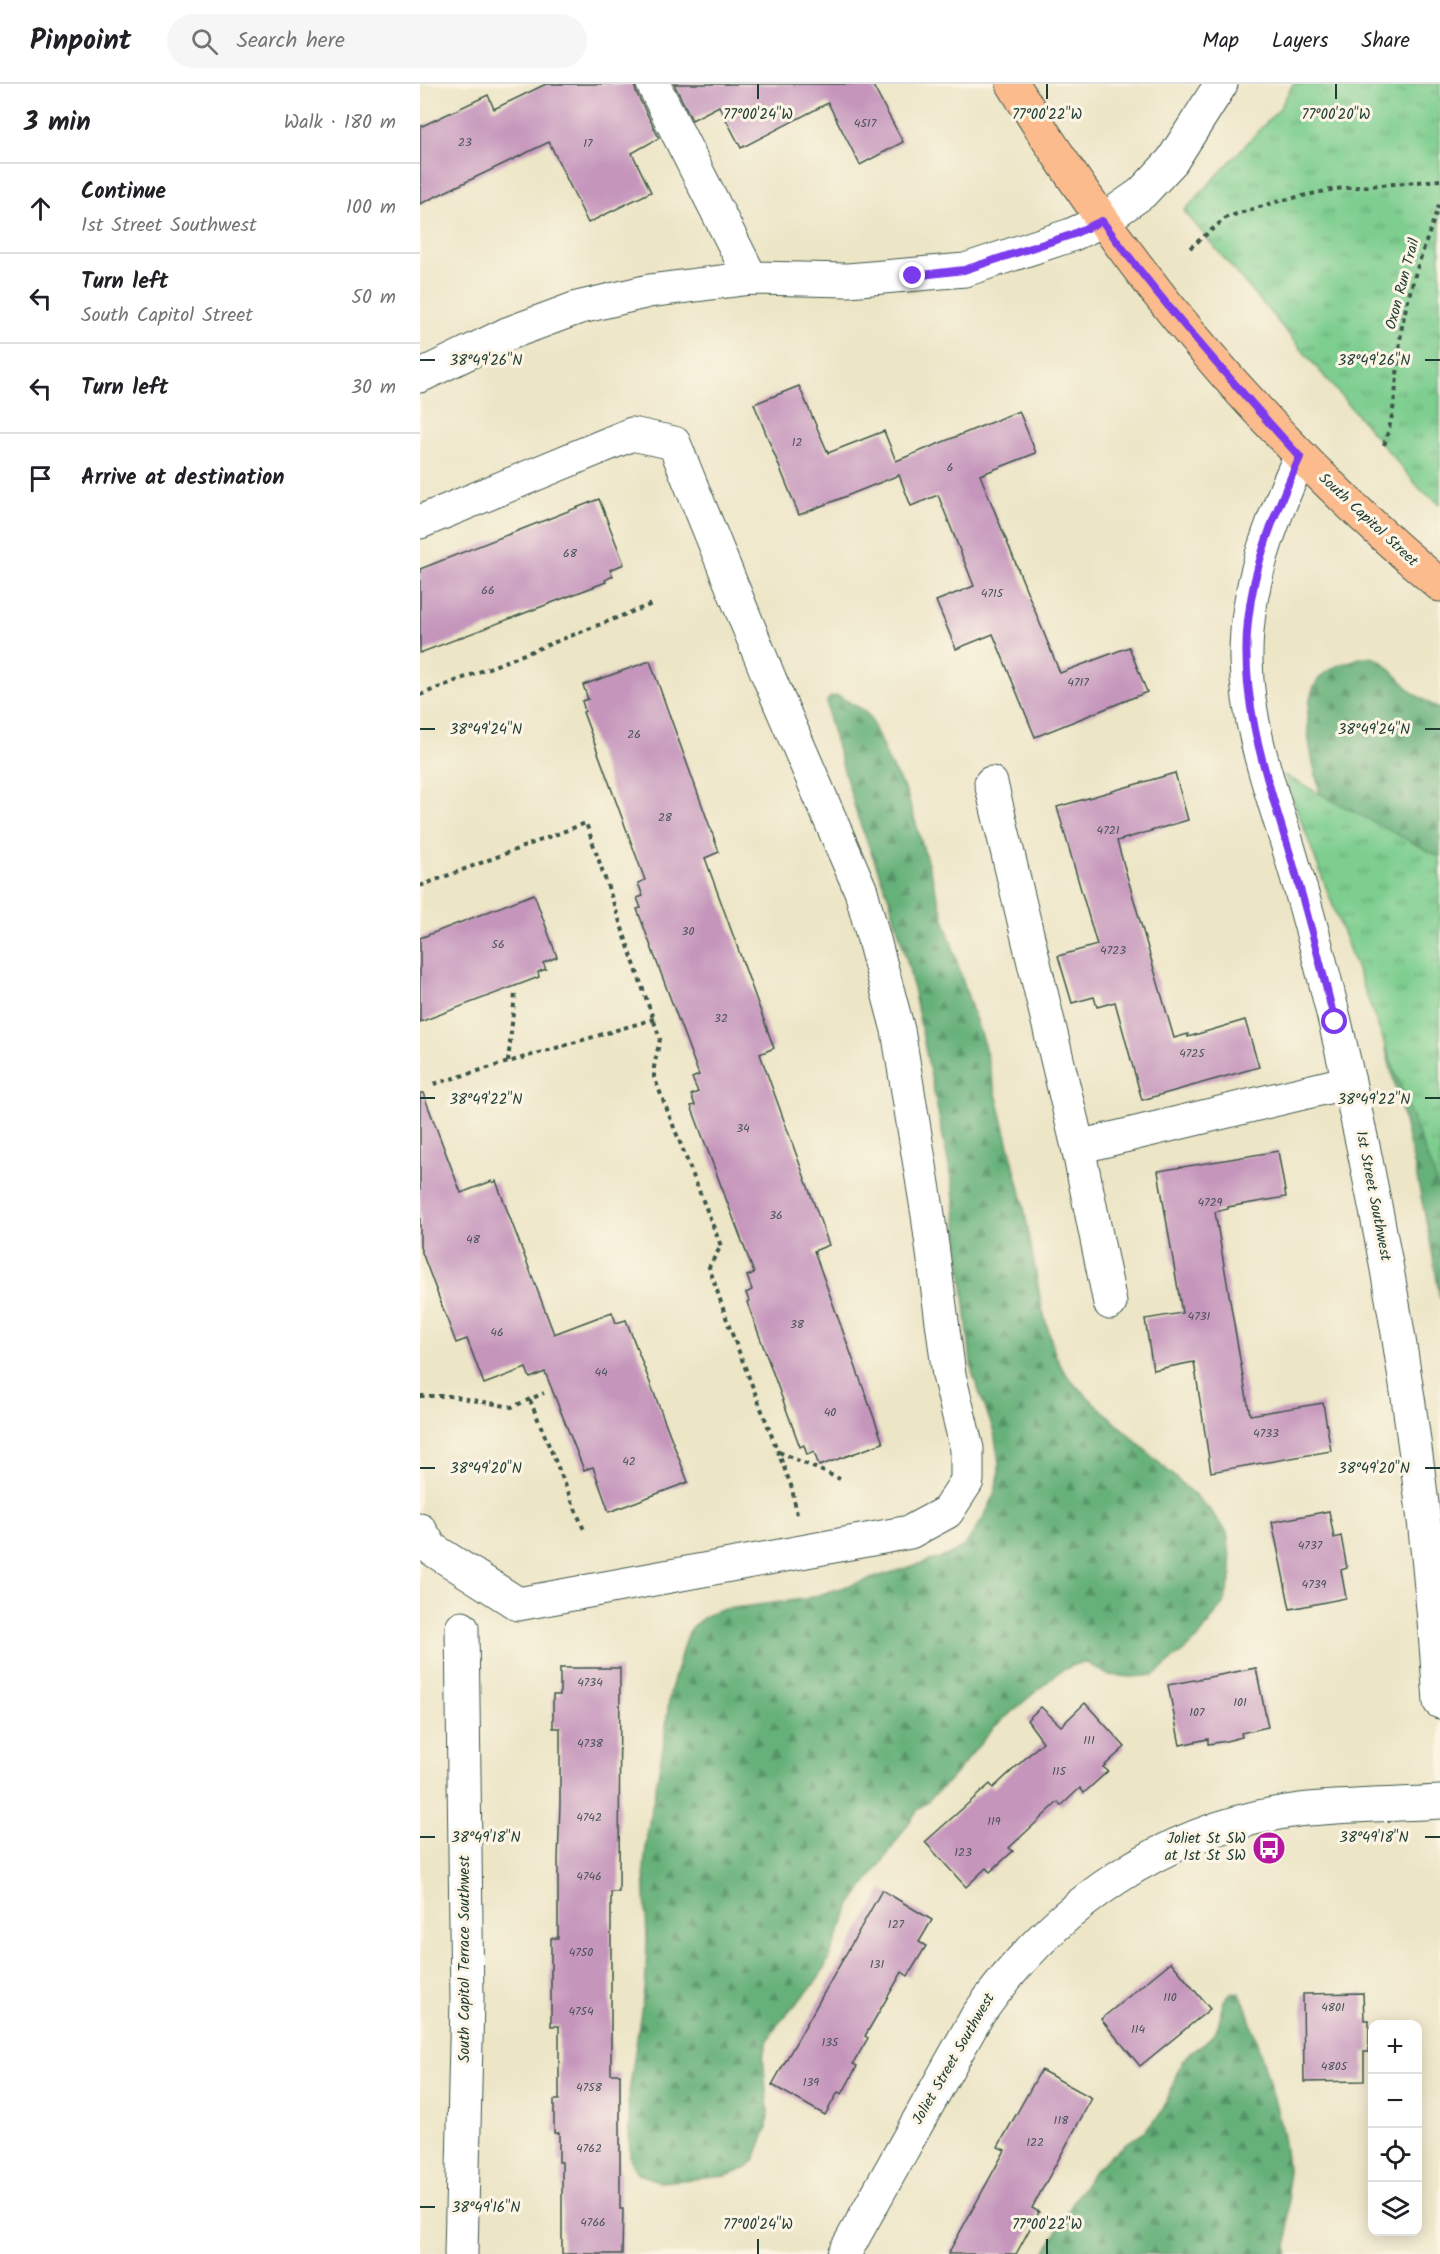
<!DOCTYPE html>
<html lang="en">
<head>
<meta charset="utf-8">
<style>
  body { margin:0; font-family:Kalam,sans-serif; background:#f6f6f6; color:#202124 }
  .controls { position:absolute; right:18px; bottom:18px; display:grid; overflow:hidden; border-radius:12px; box-shadow:0 3px 15px #0003 }
  .controls button { width:54px; height:54px; display:grid; place-items:center; padding:0; border:0; border-bottom:2px solid #e0e0e0; background:#fff; color:#202124; font:30px sans-serif }
  .stop { position:absolute; width:18px; height:18px; margin:-14px; border:4px solid #7c3aed; border-radius:50%; background:#fff }
  .stop.end { background:#7c3aed; border-color:#fff; box-shadow:0 2px 6px #0008 }
  .list { margin:0; padding:0; list-style:none }
  h2 { display:flex; justify-content:space-between; align-items:center; height:78px; margin:0; padding:0 24px; font-size:26px }
  h2 small { font-size:20px; font-weight:400; color:#757577 }
  .list li { display:grid; grid-template-columns:39px 1fr auto; gap:18px; align-items:center; box-sizing:border-box; height:90px; padding:0 24px; border-top:2px solid #e0e0e0 }
  .list b { display:block; font-size:22px; white-space:nowrap }
  .list p { margin:0; font-size:20px; white-space:nowrap; color:#757577 }
  .list em { font-size:20px; font-style:normal; color:#757577 }
  .icon { flex:none; width:33px; height:33px; fill:none; stroke:currentColor; stroke-width:2; stroke-linecap:round; stroke-linejoin:round }
  .map { position:relative; flex:none; width:1020px; height:2170px; overflow:hidden }
  header { display:flex; align-items:center; gap:36px; box-sizing:border-box; height:84px; padding:0 30px; background:#fff; border-bottom:2px solid #e0e0e0 }
  header strong { font-size:28px }
  nav { display:flex; gap:33px; margin-inline-start:auto; font-size:21px }
  .search { width:420px; height:54px; background:#f6f6f6; display:flex; align-items:center; gap:15px; box-sizing:border-box; padding:0 21px; border-radius:33px; color:#757577; font-size:22px }
  main { display:flex }
  aside { flex:1; background:#fff }
  .map>svg:first-child { display:block }
</style>
</head>
<body>
<header>
<strong>Pinpoint</strong>
<div class="search"><svg class="icon" aria-label="search" viewBox="0 0 24 24"><circle cx="10" cy="10" r="6"/><path d="M15 15l6 6"/></svg>Search here</div>
<nav><a>Map</a><a>Layers</a><a>Share</a></nav>
</header>
<main>
<aside>
<h2>3 min<small>Walk · 180 m</small></h2>
<ul class="list">
<li><svg class="icon" aria-label="ahead" viewBox="0 0 24 24"><path d="M12 20V5M6 11l6-6 6 6"/></svg><div><b>Continue</b><p>1st Street Southwest</p></div><em>100 m</em></li>
<li><svg class="icon" aria-label="left" viewBox="0 0 24 24"><path d="M17 20v-9H6M10 6l-5 5 5 5"/></svg><div><b>Turn left</b><p>South Capitol Street</p></div><em>50 m</em></li>
<li><svg class="icon" aria-label="left" viewBox="0 0 24 24"><path d="M17 20v-9H6M10 6l-5 5 5 5"/></svg><div><b>Turn left</b></div><em>30 m</em></li>
<li><svg class="icon" aria-label="arrive" viewBox="0 0 24 24"><path d="M6 21V4h12l-3 4 3 4H6"/></svg><div><b>Arrive at destination</b></div></li>
</ul>
</aside>
<div class="map">
<svg width="1020" height="2170" viewBox="0 0 1020 2170">
  <defs>
    <pattern id="forest-firs" width="22" height="20" patternUnits="userSpaceOnUse" patternTransform="scale(1.5)"><rect width="22" height="20" fill="#66b17a"/><path d="M5 1l3.5 6h-7zM16 11l3.5 6h-7z" fill="#539165"/></pattern>
    <pattern id="park-tufts" width="24" height="20" patternUnits="userSpaceOnUse" patternTransform="scale(1.5)"><rect width="24" height="20" fill="#7dce8f"/><path d="M3 7l-1-3M5 7V3M7 7l1-3M15 17l-1-3M17 17v-4M19 17l1-3" fill="none" stroke="#66a876"/></pattern>
  </defs>
  <rect width="100%" height="100%" fill="#fcf5e5"/>
  <filter id="ink" filterUnits="userSpaceOnUse"><feTurbulence type="fractalNoise" baseFrequency=".0167" numOctaves="2"/><feDisplacementMap in="SourceGraphic" scale="12" xChannelSelector="R" yChannelSelector="G"/><feConvolveMatrix kernelMatrix="1 2 1 2 8 2 1 2 1" color-interpolation-filters="sRGB"/></filter>
  <filter id="wash" filterUnits="userSpaceOnUse"><feTurbulence type="fractalNoise" baseFrequency=".008" numOctaves="4" result="noise"/><feDisplacementMap in="SourceGraphic" scale="24" xChannelSelector="R" yChannelSelector="G"/><feGaussianBlur stdDeviation="1.35" result="paint"/><feColorMatrix in="noise" values="0 0 0 0 0 0 0 0 0 0 0 0 0 0 0 0 0 1.4 0 .05"/><feComposite in="paint" operator="in"/></filter>
  <g filter="url(#wash)">
    <rect width="100%" height="100%" fill="#ece5c6"/>
    <g fill="url(#forest-firs)" stroke="#427757" stroke-width="1.5">
      <path d="M943 573H951L962 577 993 609 1020 626V1215C1003 1105 975 998 946 891 938 860 927 830 919 799 911 770 906 740 900 710 894 681 884 650 889 620 895 585 914 583 943 573Z"/>
      <path d="M418 612 442 625 450 633 469 678 487 710 544 901 564 961 603 1118 622 1224 635 1270 643 1286 655 1301 788 1424 807 1448 812 1490 804 1518 778 1555 734 1591 712 1593 688 1591 667 1579 657 1580 639 1588 574 1643 531 1695 496 1728 465 1774 432 1819 404 1885 394 1900 358 1940 348 1956 343 1973 348 2026 347 2044 335 2075 327 2084 306 2092 240 2098 220 2090 213 2083 210 2073 208 2017 226 1892 227 1853 224 1786 227 1750 244 1659 250 1609 266 1553 274 1542 284 1533 298 1526 385 1515 532 1470 546 1460 564 1433 573 1414 579 1391V1379L574 1348 552 1288 532 1097 489 884 470 817 438 734 409 636 407 617 411 613Z"/>
      <path d="M813 1908 820 1910 825 1920C839 1966 856 2012 864 2059 870 2096 869 2133 867 2170H624C640 2144 653 2115 671 2091 690 2066 722 2055 740 2030 751 2014 754 1989 764 1975 773 1964 788 1960 795 1948 804 1934 797 1917 813 1908Z"/>
    </g>
    <g fill="url(#park-tufts)" stroke="#4e8662" stroke-width="1.5">
      <path d="M873 0H1020V420L1001 406 764 127 860 24Z"/>
      <path d="M864 691 1020 773V1108L1019 1105Z"/>
    </g>
    <g id="blocks">
      <g fill="#c595bc">
        <path d="M126 0H214L216 8 239 54 212 69 231 108 168 139 129 58 0 120V43L68 11 74 25Z"/>
        <path d="M254 0H452L483 58 440 81 408 19 321 64 299 22 272 36Z"/>
        <path d="M379 302 408 369 464 347 476 377 599 327 616 369 560 391 640 589 709 563 727 608 615 653 573 550 536 565 516 517 554 502 518 411 491 422 479 391 379 431 334 320Z"/>
        <path d="M179 415 204 480 190 486 193 492 185 496 186 498 0 569V485Z"/>
        <path d="M230 577 299 768 285 774 354 964 340 970 409 1161 394 1167 463 1359 399 1382 394 1368 387 1371 384 1361 380 1363 327 1218 329 1217 326 1209 332 1206 327 1192 334 1189 271 1022 275 1021 271 1011 278 1008 272 994 279 991 217 825 221 824 217 814 223 812 218 799 225 796 163 628 165 627 162 617 168 615 163 601Z"/>
        <path d="M755 689 768 736 697 757 707 792 754 954 768 950V953L825 936 839 983 722 1016 695 918 677 923 674 913 652 919 638 872 677 861 637 723Z"/>
        <path d="M114 810 137 873 123 879 126 885 118 888 119 893 0 938V854Z"/>
        <path d="M0 1009H3L41 1109 72 1097 73 1099 76 1097 134 1250 192 1228 196 1239 206 1236 268 1398 189 1428 173 1383 164 1386 125 1288 110 1294 106 1284 64 1300 47 1255 36 1259 0 1163Z"/>
        <path d="M858 1067 866 1113 808 1123V1125L795 1128 823 1293 830 1331 903 1319 911 1367 791 1388 774 1278 733 1286 725 1235 762 1229 738 1087Z"/>
        <path d="M909 1427 914 1454 921 1452 927 1484 921 1486 926 1514 870 1525 852 1438Z"/>
        <path d="M140 1584H200L199 1808H191V1990H200V2125H203L202 2170H142V2078H139V2049H134V2016H139V1942H131V1854H138V1776L140 1719V1644H133V1611H140Z"/>
        <path d="M836 1584 848 1643 821 1649 822 1653 806 1657 788 1660V1655L760 1661 748 1601Z"/>
        <path d="M665 1619 705 1663 683 1683 688 1687 664 1709 660 1704 641 1722 638 1718 589 1764 593 1767 570 1788 566 1784 546 1803 505 1758 570 1700 573 1704 623 1658 607 1636 621 1623 641 1642Z"/>
        <path d="M462 1806 512 1836 499 1858 506 1862 488 1892 482 1888 445 1952 448 1954 433 1980 437 1982 422 2010 418 2008 405 2031 352 2001Z"/>
        <path d="M751 1878 790 1925 720 1982 681 1935Z"/>
        <path d="M943 1909 944 1936H949V1968H944V1997L884 1998 883 1910Z"/>
        <path d="M621 1986 672 2014 612 2124 619 2128 596 2170H528L585 2066 578 2063Z"/>
      </g>
    </g>
  </g>
  <g filter="url(#ink)">
    <use href="#blocks" fill-opacity="0" stroke="#3e564a" stroke-width="1.5"/>
    <g fill="none" stroke-linecap="round" stroke-linejoin="round">
      <defs>
        <g id="minor">
          <path d="M233 0 331 194"/>
          <path d="M0 292 87 250 157 224 229 207 331 194 428 196 545 186 651 151 682 137 722 109 752 77 801 0"/>
          <path d="M880 373C851 438 825 503 826 576 827 640 849 701 868 762 886 822 902 882 916 942 969 1164 1006 1390 1020 1618"/>
          <path d="M0 438 212 350 254 359 350 596 441 807 478 946 508 1131 529 1291 547 1365V1397L527 1428 490 1448 98 1520 12 1465 0 1446"/>
          <path d="M571 699 658 1063 929 998"/>
          <path d="M658 1063 690 1219"/>
          <path d="M41 2170 47 1916 42 1544"/>
          <path d="M424 2170 557 1932C633 1823 744 1743 879 1726 926 1721 973 1721 1020 1718"/>
        </g>
        <path id="major" d="M593 0C708 190 851 358 1020 501"/>
      </defs>
      <use href="#minor" stroke="#3e564a" stroke-width="35"/>
      <use href="#major" stroke="#3e564a" stroke-width="35"/>
      <g stroke="#3e564a" stroke-width="4" stroke-dasharray="4.5 4.5" stroke-linecap="butt">
        <path d="M770 164 807 133 859 117 915 105 1020 96"/>
        <path d="M964 361C978 322 976 283 982 242 990 200 1006 158 1020 118"/>
        <path d="M0 611 232 520"/>
        <path d="M0 802 166 739 240 955 234 983V993L301 1162 289 1183 309 1242 372 1404 377 1431"/>
        <path d="M88 978 95 910"/>
        <path d="M14 1000 234 935"/>
        <path d="M0 1312H30L92 1323 124 1309"/>
        <path d="M110 1316 164 1446"/>
        <path d="M359 1368 420 1395"/>
      </g>
      <use href="#minor" stroke="#fff" stroke-width="33"/>
      <use href="#major" stroke="#fbbb8d" stroke-width="33"/>
    </g>
  </g>
  <g fill="none" stroke-linecap="round" stroke-linejoin="round" filter="url(#ink)">
    <path stroke="#7c3aed" stroke-width="8" d="M493 192 544 186 651 151 682 137C743 220 811 297 880 373 856 426 834 478 828 537 819 621 849 700 873 780 888 832 902 885 915 938"/>
  </g>
  <path fill="none" stroke="#1f3d34" stroke-width="2" d="M338 0V15M627 0V15M916 0V15M0 276H15M1005 276H1020M0 645H15M1005 645H1020M0 1014H15M1005 1014H1020M0 1384H15M1005 1384H1020M0 1753H15M1005 1753H1020M0 2123H15M338 2155V2170M627 2155V2170"/>
  <defs>
    <symbol id="bus-disc" viewBox="-11 -11 22 22"><circle r="9.5" fill="#b5179e" stroke="#fcf5e5"/><path d="M-5-6H5V4H4V6H2V4H-2V6H-4V4H-5ZM-3.5-4V0h7V-4ZM-3.5 1.2v1.5H-2V1.2ZM2 1.2v1.5H3.5V1.2Z" fill="#fff"/></symbol>
  </defs>
  <g fill-rule="evenodd">
    <use href="#bus-disc" x="830" y="1745" width="38" height="38"/>
  </g>
  <g text-anchor="middle" dominant-baseline="central" stroke-width="6" stroke-linejoin="round" paint-order="stroke">
    <g font-size="12" fill="#485356">
      <text x="445" y="39">4517</text>
      <text x="45" y="58">23</text>
      <text x="168" y="59">17</text>
      <text x="377" y="358">12</text>
      <text x="530" y="383">6</text>
      <text x="150" y="469">68</text>
      <text x="68" y="506">66</text>
      <text x="572" y="509">4715</text>
      <text x="658" y="598">4717</text>
      <text x="214" y="650">26</text>
      <text x="245" y="733">28</text>
      <text x="688" y="746">4721</text>
      <text x="268" y="847">30</text>
      <text x="78" y="860">56</text>
      <text x="693" y="866">4723</text>
      <text x="301" y="934">32</text>
      <text x="772" y="969">4725</text>
      <text x="323" y="1044">34</text>
      <text x="790" y="1118">4729</text>
      <text x="356" y="1131">36</text>
      <text x="53" y="1155">48</text>
      <text x="779" y="1232">4731</text>
      <text x="377" y="1240">38</text>
      <text x="77" y="1248">46</text>
      <text x="181" y="1288">44</text>
      <text x="410" y="1328">40</text>
      <text x="846" y="1349">4733</text>
      <text x="209" y="1377">42</text>
      <text x="890" y="1461">4737</text>
      <text x="894" y="1500">4739</text>
      <text x="170" y="1598">4734</text>
      <text x="820" y="1618">101</text>
      <text x="777" y="1628">107</text>
      <text x="669" y="1656">111</text>
      <text x="170" y="1659">4738</text>
      <text x="639" y="1687">115</text>
      <text x="169" y="1733">4742</text>
      <text x="574" y="1737">119</text>
      <text x="543" y="1768">123</text>
      <text x="169" y="1792">4746</text>
      <text x="476" y="1840">127</text>
      <text x="161" y="1868">4750</text>
      <text x="457" y="1880">131</text>
      <text x="750" y="1913">110</text>
      <text x="913" y="1923">4801</text>
      <text x="161" y="1927">4754</text>
      <text x="718" y="1945">114</text>
      <text x="410" y="1958">135</text>
      <text x="914" y="1982">4805</text>
      <text x="391" y="1998">139</text>
      <text x="169" y="2003">4758</text>
      <text x="641" y="2036">118</text>
      <text x="615" y="2058">122</text>
      <text x="169" y="2064">4762</text>
      <text x="173" y="2138">4766</text>
    </g>
    <g font-size="15" fill="#1f3d34" stroke="#fcf5e5">
      <text transform="translate(983 200) rotate(-75)">Oxon Run Trail</text>
      <text transform="translate(948 436) rotate(43)">South Capitol Street</text>
      <text transform="translate(953 1112) rotate(79)">1st Street Southwest</text>
      <text transform="translate(45 1875) rotate(-90)">South Capitol Terrace Southwest</text>
      <text transform="translate(534 1975) rotate(-60)">Joliet Street Southwest</text>
    </g>
    <g font-size="15" fill="#1f3d34" stroke="#fcf5e5" text-anchor="end">
      <text x="826" y="1755">Joliet St SW<tspan x="826" dy="17">at 1st St SW</tspan></text>
    </g>
  </g>
  <g font-size="15" text-anchor="middle" fill="#1f3d34" stroke="#fcf5e5" stroke-width="6" stroke-linejoin="round" paint-order="stroke">
    <text x="338" y="35">77°00'24"W</text>
    <text x="627" y="35">77°00'22"W</text>
    <text x="916" y="35">77°00'20"W</text>
    <text x="66" y="281">38°49'26"N</text>
    <text x="954" y="281">38°49'26"N</text>
    <text x="66" y="650">38°49'24"N</text>
    <text x="954" y="650">38°49'24"N</text>
    <text x="66" y="1020">38°49'22"N</text>
    <text x="954" y="1020">38°49'22"N</text>
    <text x="66" y="1389">38°49'20"N</text>
    <text x="954" y="1389">38°49'20"N</text>
    <text x="66" y="1758">38°49'18"N</text>
    <text x="954" y="1758">38°49'18"N</text>
    <text x="66" y="2128">38°49'16"N</text>
    <text x="338" y="2145">77°00'24"W</text>
    <text x="627" y="2145">77°00'22"W</text>
  </g>
</svg>
<div class="controls">
<button>+</button>
<button>−</button>
<button><svg class="icon" aria-label="locate" viewBox="0 0 24 24"><circle cx="12" cy="12" r="6"/><path d="M12 2v4M12 18v4M2 12h4M18 12h4"/></svg></button>
<button><svg class="icon" aria-label="layers" viewBox="0 0 24 24"><path d="M12 4l9 5-9 5-9-5zM3 14l9 5 9-5"/></svg></button>
</div>
<div class="stop" style="left:915px;top:938px"></div>
<div class="stop end" style="left:493px;top:192px"></div>
</div>
</main>
</body>
</html>
